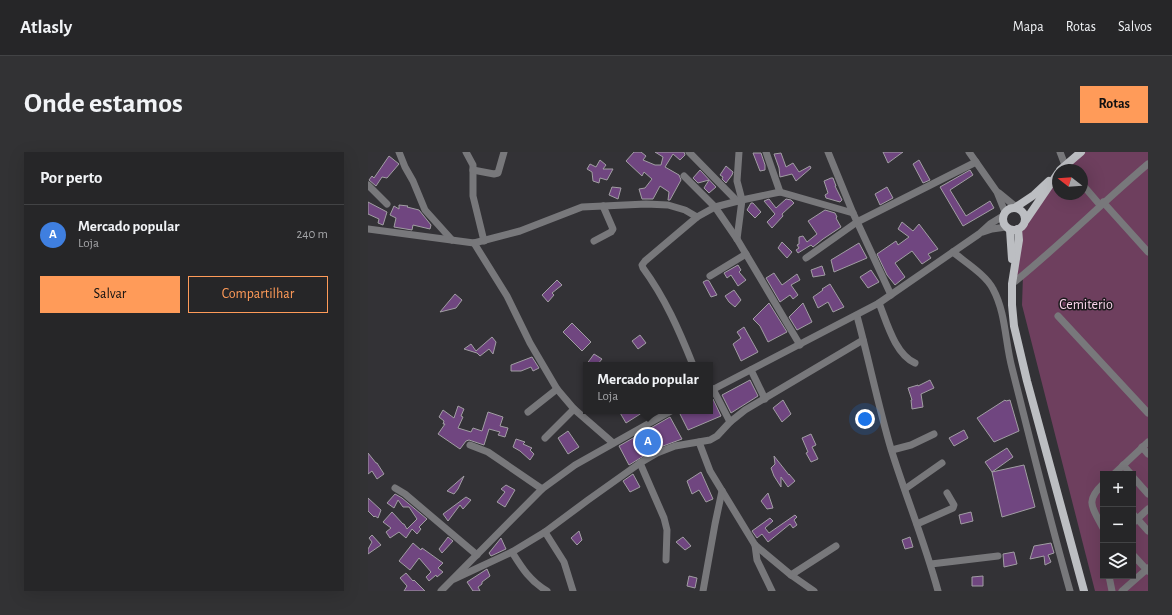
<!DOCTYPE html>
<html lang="pt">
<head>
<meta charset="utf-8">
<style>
  body { margin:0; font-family:"Alegreya Sans",sans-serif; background:#323234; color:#f1f3f6 }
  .controls { position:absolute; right:12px; bottom:12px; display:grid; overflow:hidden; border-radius:0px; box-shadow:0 4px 16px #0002 }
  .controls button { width:36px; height:36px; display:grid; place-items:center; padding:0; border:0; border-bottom:1px solid #424345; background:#262628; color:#f1f3f6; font:20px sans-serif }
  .compass { position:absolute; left:684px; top:12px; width:36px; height:36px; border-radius:50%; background:#262628; box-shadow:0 4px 16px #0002; rotate:287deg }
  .you { position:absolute; left:497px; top:267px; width:14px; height:14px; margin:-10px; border:3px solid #fff; border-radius:50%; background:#1a73e8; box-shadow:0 0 0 6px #1a73e833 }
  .badge { display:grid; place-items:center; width:26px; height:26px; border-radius:50%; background:#ff9b59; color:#fff; font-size:13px; font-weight:700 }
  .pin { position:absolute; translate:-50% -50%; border:2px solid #fff; box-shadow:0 1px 4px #0006 }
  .popup { position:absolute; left:215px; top:210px; width:130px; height:52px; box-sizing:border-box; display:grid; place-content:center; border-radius:0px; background:#262628; filter:drop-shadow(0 1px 3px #0005); font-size:13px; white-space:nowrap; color:#a4a5a8 }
  .popup b { font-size:15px; color:#f1f3f6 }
  .popup::after { content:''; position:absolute; left:50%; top:100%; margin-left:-8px; border:8px solid transparent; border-top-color:#262628 }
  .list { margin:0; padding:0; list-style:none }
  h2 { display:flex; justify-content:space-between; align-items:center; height:52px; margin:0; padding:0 16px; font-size:17px }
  h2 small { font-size:13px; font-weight:400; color:#a4a5a8 }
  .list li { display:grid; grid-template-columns:26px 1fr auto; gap:12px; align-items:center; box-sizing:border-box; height:60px; padding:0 16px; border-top:1px solid #424345 }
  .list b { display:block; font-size:15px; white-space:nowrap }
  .list p { margin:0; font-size:13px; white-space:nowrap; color:#a4a5a8 }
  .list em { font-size:13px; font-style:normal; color:#a4a5a8 }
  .actions { display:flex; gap:8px; padding:12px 16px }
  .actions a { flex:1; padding:9px 0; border:1px solid #ff9b59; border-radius:0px; text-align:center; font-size:14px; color:#ff9b59 }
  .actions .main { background:#ff9b59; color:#111 }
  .icon { flex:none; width:22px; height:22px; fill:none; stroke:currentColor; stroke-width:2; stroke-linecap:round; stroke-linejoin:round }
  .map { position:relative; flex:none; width:780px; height:439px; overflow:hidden; border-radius:0px }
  header { display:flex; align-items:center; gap:24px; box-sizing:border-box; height:56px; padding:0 20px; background:#262628; border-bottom:1px solid #424345 }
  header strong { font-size:19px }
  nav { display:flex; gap:22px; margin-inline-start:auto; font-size:14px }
  .intro { display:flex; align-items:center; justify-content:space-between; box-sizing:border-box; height:96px; padding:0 24px }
  h1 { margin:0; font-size:28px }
  .button { padding:10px 18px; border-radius:0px; background:#ff9b59; color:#111; font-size:14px; font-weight:700 }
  main { display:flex; gap:24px; padding:0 24px }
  aside { flex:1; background:#262628; border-radius:0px; box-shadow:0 4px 16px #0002 }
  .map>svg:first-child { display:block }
</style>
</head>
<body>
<header>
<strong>Atlasly</strong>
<nav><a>Mapa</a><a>Rotas</a><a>Salvos</a></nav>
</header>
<div class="intro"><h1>Onde estamos</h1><a class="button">Rotas</a></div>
<main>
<aside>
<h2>Por perto<small></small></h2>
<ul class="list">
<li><span class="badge" style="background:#3f7fe0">A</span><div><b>Mercado popular</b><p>Loja</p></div><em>240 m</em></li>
</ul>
<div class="actions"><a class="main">Salvar</a><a>Compartilhar</a></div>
</aside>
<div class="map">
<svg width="780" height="439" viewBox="0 0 780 439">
  <rect width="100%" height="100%" fill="#333236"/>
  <path fill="#6e3f5e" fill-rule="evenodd" d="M713 0H780V439H727L654 153 655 123 644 132 650 77 656 72 658 68 690 21V42H714V18H692ZM735 322H765V424H735Z"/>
  <g fill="#704680" stroke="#a19ea3">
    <path d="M266 0H273L278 4 275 8 287 13H293L295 5 287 0H316L317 3 312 8 305 2 297 15 311 23 313 28 302 48H300L301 40 292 34 285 47H274L271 37 277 36 284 27 276 20 274 24 258 9Z"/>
    <path d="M515 0H535L520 11Z"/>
    <path d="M385 1H393L397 13V18L392 19Z"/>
    <path d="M413 1 418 15 425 11 431 20 442 14 443 16 428 29 424 22 412 25 411 16 406 2Z"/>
    <path d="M21 4 31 12 19 26 14 25 8 34 1 28 4 24 6 26Z"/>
    <path d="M232 8 238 13 235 17H245L239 28 232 26 231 31 225 29 224 20 219 17 222 12 228 15Z"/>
    <path d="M551 8 562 28 555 31 545 12Z"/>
    <path d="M358 14 365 20 364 23 358 31 354 27 355 25 352 23Z"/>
    <path d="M332 18 348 35 341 41 336 36 341 28 330 31 325 26Z"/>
    <path d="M602 18 605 23 582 38 598 64 622 49 626 56 595 74 572 35Z"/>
    <path d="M463 26H465L468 34H467L474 48 472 50 458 46 457 43 460 41 456 29Z"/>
    <path d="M244 35 253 36 250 47 241 43Z"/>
    <path d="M519 35 525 46 512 53 507 42Z"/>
    <path d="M401 47 408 56 418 47 423 48 426 51 414 62 415 64 404 76 399 70 407 62 396 49Z"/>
    <path d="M0 50 19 60 15 73 10 71 11 67 0 62Z"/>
    <path d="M383 51H385L393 60 387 66 379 58Z"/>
    <path d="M31 53 40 54 39 55 51 58 63 73 62 77 45 73 44 78 26 75 28 66 22 63 26 54 31 57Z"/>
    <path d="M457 58 467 61 469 65 468 66 473 75 455 87 445 95 443 93 430 101 428 98 431 96 429 93 431 92V85L435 84 439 90 449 82 440 69Z"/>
    <path d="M534 70 545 79 551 72 570 97 560 102 563 106 554 112 544 99 527 111 537 125 527 133 519 123 509 102 528 89 530 93 541 85 530 77Z"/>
    <path d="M414 90 424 100 419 106 410 96Z"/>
    <path d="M491 91 499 106 466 120 463 108Z"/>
    <path d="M370 113 373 118 371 120 378 128 370 134 363 123 359 126 356 121Z"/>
    <path d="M454 114 457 123 445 125 443 118Z"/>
    <path d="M503 118 511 130 500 136 492 125Z"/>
    <path d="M406 121 414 133 429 122 432 128 423 133 430 143 425 147 422 143 412 150 398 126Z"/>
    <path d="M189 128 194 133 184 141 186 143 180 150 174 143Z"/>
    <path d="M339 128 341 129 349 143 343 145 335 130Z"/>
    <path d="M462 132 476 155 465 160 460 150 450 156 445 145 455 138 454 137Z"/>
    <path d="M366 138 373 148 367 155 361 150 357 144Z"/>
    <path d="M87 142 94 148 88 156 72 160Z"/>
    <path d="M401 151 419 180 400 190 392 174 385 167Z"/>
    <path d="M435 151 444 170 429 178 421 165Z"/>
    <path d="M204 171 223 190 214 199 195 180Z"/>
    <path d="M376 175 390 200 373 209 365 192 373 186 369 180Z"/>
    <path d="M272 183 278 191 270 197 264 189Z"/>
    <path d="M124 185 128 190 125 202 121 197 112 204 109 201 96 197 103 192 108 199Z"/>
    <path d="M226 202 234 207 229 213H218Z"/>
    <path d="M164 205 171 216 165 219 163 215 153 219H143V213Z"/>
    <path d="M382 228 390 244 363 261 354 243Z"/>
    <path d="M562 228 566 236 553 242 555 255 544 257 543 248H544L540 236 550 233V234Z"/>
    <path d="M345 247 353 264 320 278 312 262 320 259H342V249Z"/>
    <path d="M415 248 423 262 414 270 405 256Z"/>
    <path d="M637 248 638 249 642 248 651 279 626 290 609 266Z"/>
    <path d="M90 254 96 257 93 264 95 265 90 276 103 280 105 276 114 279 120 260 135 265 132 274 140 276 137 285 130 283 132 280 121 277 116 293 101 288 98 289 92 297 70 282 77 272H75L76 269 71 265 75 258 86 266Z"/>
    <path d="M251 259H277L258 271Z"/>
    <path d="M302 265 314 287 287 297 261 313 251 294Z"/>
    <path d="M596 278 600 286 586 294 581 286Z"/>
    <path d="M200 279 211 295 200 302 190 286Z"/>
    <path d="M443 282 448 293 444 295 450 307 443 310 438 301 440 300 434 286Z"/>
    <path d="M148 287 157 290 155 292 164 296 162 298 166 302 162 308 152 299 145 295Z"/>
    <path d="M639 296 645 305 624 320 617 310Z"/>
    <path d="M0 301 8 311H9L16 322 9 327 4 319 0 322Z"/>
    <path d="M406 304 421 323V322L427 329 420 335 413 325V335L406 324 403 316 407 312Z"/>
    <path d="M656 313 667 355 634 365 624 320Z"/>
    <path d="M333 320 345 347 338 350 331 338 324 342 319 329Z"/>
    <path d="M265 322 272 335 262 340 255 329Z"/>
    <path d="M96 324 90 337 86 342 79 339Z"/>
    <path d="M138 333 147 338 137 355 129 350 137 340 133 337Z"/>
    <path d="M400 341 405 356 399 357 393 349Z"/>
    <path d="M27 342 34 346 59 367 51 375 53 377 49 382 44 377 38 386 31 380 22 386 18 380 23 376 15 370 24 360 35 372H36L39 377 49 367 41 355H35L30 348 26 356 19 351Z"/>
    <path d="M98 345 103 348 95 357 92 353 80 369 75 362Z"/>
    <path d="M0 346 13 358 10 366 7 364 6 365 0 359Z"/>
    <path d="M603 360 605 369 593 372 591 363Z"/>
    <path d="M427 363 429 365 426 368 429 373 425 376 422 372 400 390 394 382 389 386 384 379 402 366 405 369 397 376 401 381Z"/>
    <path d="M211 379 214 388 209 393 203 386Z"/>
    <path d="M4 383 13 393 0 402V397L4 390 1 386Z"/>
    <path d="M80 385 85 389 74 401 71 397Z"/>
    <path d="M315 385 323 394 317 398 308 390Z"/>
    <path d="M542 385 545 395 537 397 534 388Z"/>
    <path d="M133 386 138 397 123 404 121 401Z"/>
    <path d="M45 391 53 398 54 396 75 411 70 416 75 420 69 425 68 423 61 429 58 425 63 420 51 406 42 418 31 409Z"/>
    <path d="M683 391 686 401 680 403 683 410 677 413 676 404 662 407 666 394Z"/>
    <path d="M646 400 649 412 636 415 635 402Z"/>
    <path d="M119 417 122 424 114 430V432L110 435 112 439H105L99 430Z"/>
    <path d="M38 421 45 429 46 428 57 439H36L39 434 32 426Z"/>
    <path d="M321 424 329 426 327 436 319 434Z"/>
    <path d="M615 424V434H604V425Z"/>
  </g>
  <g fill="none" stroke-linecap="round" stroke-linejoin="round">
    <g stroke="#78787b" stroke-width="7">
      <path d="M31 0 37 15 45 29 57 58 84 88"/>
      <path d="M98 0 105 13V44L116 89"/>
      <path d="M321 0 369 49"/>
      <path d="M398 0 412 40"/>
      <path d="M460 0 485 61 523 143"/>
      <path d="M601 0 629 40 637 60"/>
      <path d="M692 0 697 13 702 18"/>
      <path d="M105 18 126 22 130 21 136 0"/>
      <path d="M316 24 347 55 369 87 432 193"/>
      <path d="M714 32 732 53"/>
      <path d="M0 33 19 52"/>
      <path d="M631 41 648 55"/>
      <path d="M735 50 780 100"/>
      <path d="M0 77 106 91 152 79 214 55 278 52 300 53 317 58 329 65"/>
      <path d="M615 80 624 77 638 75"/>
      <path d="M369 87 374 48 369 29 371 0"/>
      <path d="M226 89 243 80 245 77 235 54"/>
      <path d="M106 91 139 144 162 191 189 237 206 257 245 291"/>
      <path d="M585 100C597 110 618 123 625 137 638 161 637 190 644 216 663 291 681 365 702 439"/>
      <path d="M438 106 489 70 608 10"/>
      <path d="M342 124 378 102"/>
      <path d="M644 132C691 94 734 51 780 12"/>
      <path d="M511 151C519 171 527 202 547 211"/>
      <path d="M489 164C501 208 510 253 523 297 538 345 557 391 570 439"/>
      <path d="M690 164 780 261"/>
      <path d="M325 213C311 178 297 146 275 116L274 113 277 109 329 65 347 55 374 48 412 40 485 61"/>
      <path d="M383 218 397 247"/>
      <path d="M345 237 362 270"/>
      <path d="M342 239 511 151 611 82 622 72 635 64"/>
      <path d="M160 260 189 237"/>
      <path d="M177 286 206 257"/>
      <path d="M331 290 342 319 387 393 423 423 446 439"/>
      <path d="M102 293 120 300 174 337"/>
      <path d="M774 295 780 302"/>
      <path d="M524 298 543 293 566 282"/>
      <path d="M272 311 296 366 299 378 298 408"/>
      <path d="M755 313 763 322"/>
      <path d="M746 322 780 290"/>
      <path d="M765 325 780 342"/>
      <path d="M735 332C716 350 725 356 735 376"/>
      <path d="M27 336 37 342 109 403"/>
      <path d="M537 337 574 311"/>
      <path d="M765 362 780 379"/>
      <path d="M765 371 780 357"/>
      <path d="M549 372 585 356 586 353 579 341"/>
      <path d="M177 380 196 410 205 439"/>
      <path d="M387 393 389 408 404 439"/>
      <path d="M144 400C154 416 162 429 179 439"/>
      <path d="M765 403 780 419"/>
      <path d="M563 412 630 404"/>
      <path d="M423 423 468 394"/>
      <path d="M741 424 744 439"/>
      <path d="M86 427 144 400 177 380 220 348 272 311 289 301 307 294 342 288 349 284 362 270 377 258 495 188"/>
      <path d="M73 439 174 337 207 313 303 259"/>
      <path d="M335 439 347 372 354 339"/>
      <path d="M754 439 780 416"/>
    </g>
    <g stroke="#bcbec2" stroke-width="8">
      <path d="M692 18 713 0"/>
      <path d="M648 55 666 43 681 29"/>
      <circle cx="646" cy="67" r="11"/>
      <path d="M658 68 690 21"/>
      <path d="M650 77 651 88 644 132V153L646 174 659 229 716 439"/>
      <path d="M642 78 644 107"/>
    </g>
  </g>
  <g text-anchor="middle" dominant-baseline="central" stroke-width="3" stroke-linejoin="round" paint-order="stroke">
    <g font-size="14" fill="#fad4eb" stroke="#1b1a1c">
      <text x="718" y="153">Cemiterio</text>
    </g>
  </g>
</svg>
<div class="controls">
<button>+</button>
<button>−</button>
<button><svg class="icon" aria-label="layers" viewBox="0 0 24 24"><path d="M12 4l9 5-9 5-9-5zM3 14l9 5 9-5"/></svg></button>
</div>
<svg class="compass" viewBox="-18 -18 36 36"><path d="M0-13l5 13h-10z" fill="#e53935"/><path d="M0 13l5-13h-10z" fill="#a4a5a8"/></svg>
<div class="you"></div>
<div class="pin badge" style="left:280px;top:290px;background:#3f7fe0">A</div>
<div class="popup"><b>Mercado popular</b>Loja</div>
</div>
</main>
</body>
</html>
